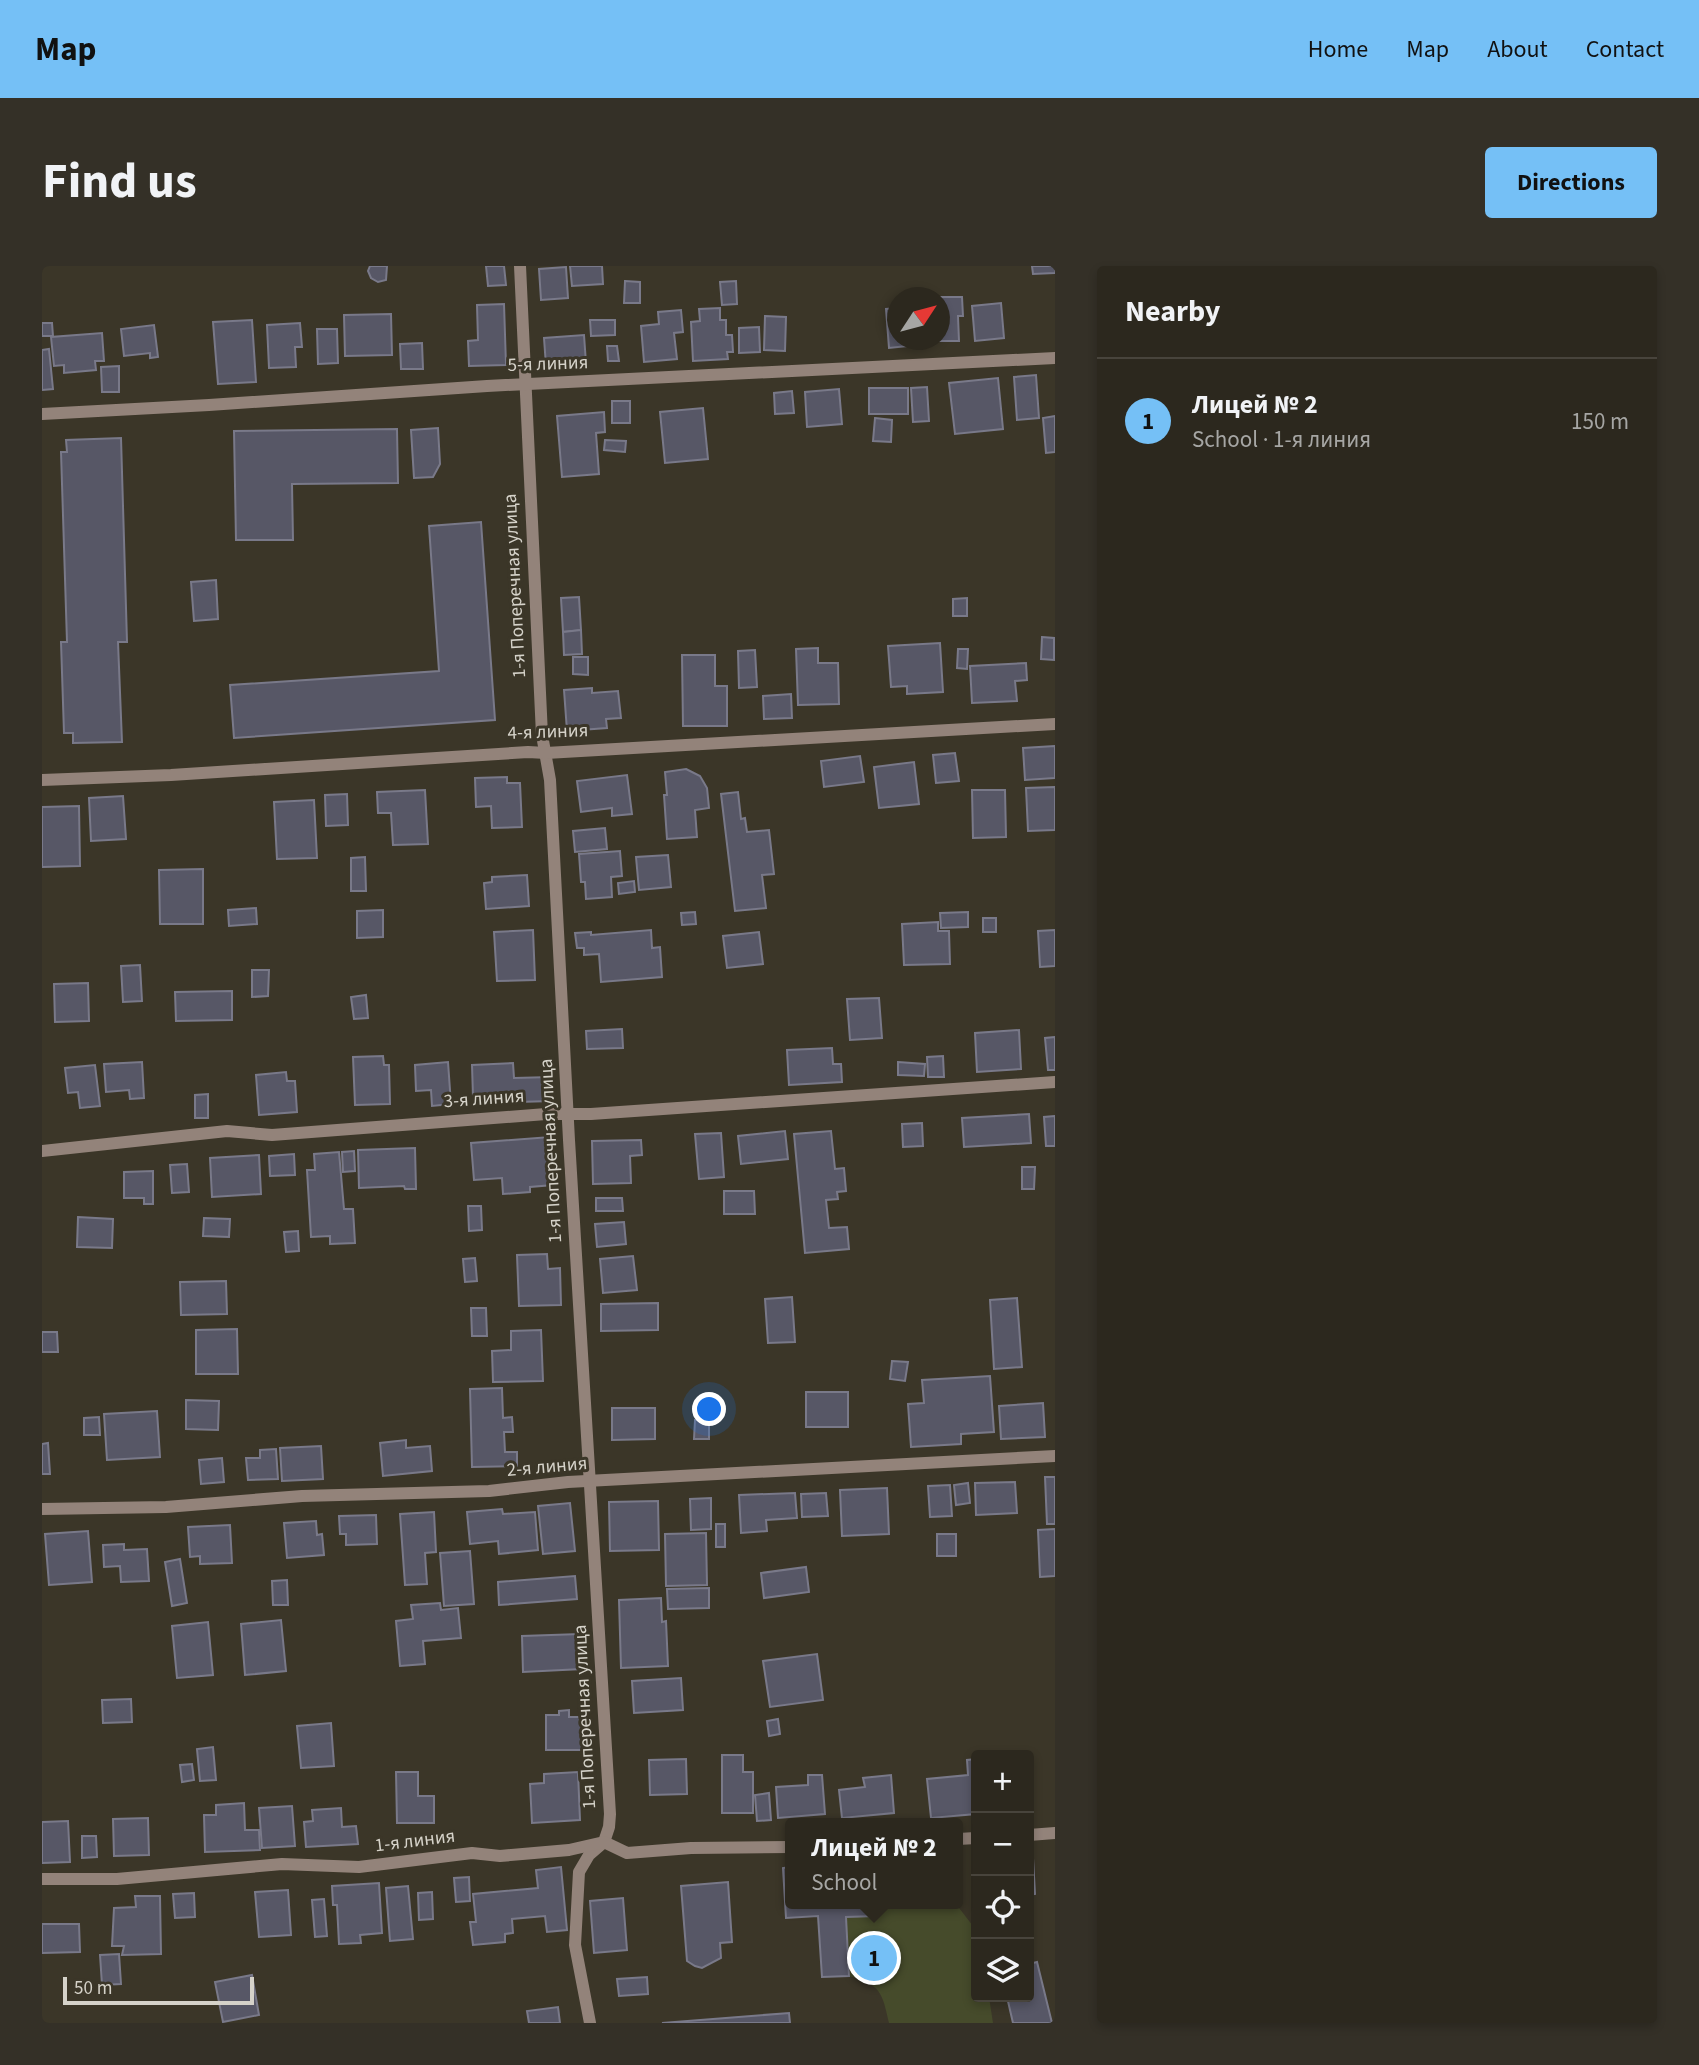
<!DOCTYPE html>
<html lang="en">
<head>
<meta charset="utf-8">
<style>
  body { margin:0; font-family:"Source Sans 3",sans-serif; background:#343027; color:#f1f3f6 }
  .controls { position:absolute; right:21px; bottom:21px; display:grid; overflow:hidden; border-radius:7px; box-shadow:0 4px 10px #0003 }
  .controls button { width:63px; height:63px; display:grid; place-items:center; padding:0; border:0; border-bottom:2px solid #48443c; background:#2c281e; color:#f1f3f6; font:35px sans-serif }
  .compass { position:absolute; left:845px; top:21px; width:63px; height:63px; border-radius:50%; background:#2c281e; box-shadow:0 4px 10px #0003; rotate:54deg }
  .scale { position:absolute; left:21px; bottom:18px; width:191px; box-sizing:border-box; padding-left:7px; border:4px solid #d5d2c9; border-top:0; font-size:19px; line-height:24px; white-space:nowrap; color:#d5d2c9; -webkit-text-stroke:5px #3b3628; paint-order:stroke }
  .you { position:absolute; left:668px; top:1144px; width:24px; height:24px; margin:-18px; border:5px solid #fff; border-radius:50%; background:#1a73e8; box-shadow:0 0 0 10px #1a73e833 }
  .badge { display:grid; place-items:center; width:46px; height:46px; border-radius:50%; background:#75c0f6; color:#111; font-size:23px; font-weight:700 }
  .pin { position:absolute; translate:-50% -50%; border:4px solid #fff; box-shadow:0 2px 7px #0006 }
  .popup { position:absolute; left:743px; top:1552px; width:178px; height:91px; box-sizing:border-box; display:grid; place-content:center; border-radius:7px; background:#2c281e; filter:drop-shadow(0 2px 5px #0005); font-size:23px; white-space:nowrap; color:#a6a6a4 }
  .popup b { font-size:26px; color:#f1f3f6 }
  .popup::after { content:''; position:absolute; left:50%; top:100%; margin-left:-14px; border:14px solid transparent; border-top-color:#2c281e }
  .list { margin:0; padding:0; list-style:none }
  h2 { display:flex; justify-content:space-between; align-items:center; height:91px; margin:0; padding:0 28px; font-size:30px }
  h2 small { font-size:23px; font-weight:400; color:#a6a6a4 }
  .list li { display:grid; grid-template-columns:46px 1fr auto; gap:21px; align-items:center; box-sizing:border-box; height:126px; padding:0 28px; border-top:2px solid #48443c }
  .list b { display:block; font-size:26px; white-space:nowrap }
  .list p { margin:0; font-size:23px; white-space:nowrap; color:#a6a6a4 }
  .list em { font-size:23px; font-style:normal; color:#a6a6a4 }
  .icon { flex:none; width:38px; height:38px; fill:none; stroke:currentColor; stroke-width:2; stroke-linecap:round; stroke-linejoin:round }
  .map { position:relative; flex:none; width:1013px; height:1757px; overflow:hidden; border-radius:7px }
  header { display:flex; align-items:center; gap:42px; box-sizing:border-box; height:98px; padding:0 35px; background:#75c0f6; color:#111 }
  header strong { font-size:33px }
  nav { display:flex; gap:38px; margin-inline-start:auto; font-size:24px }
  .intro { display:flex; align-items:center; justify-content:space-between; box-sizing:border-box; height:168px; padding:0 42px }
  h1 { margin:0; font-size:49px }
  .button { padding:18px 32px; border-radius:7px; background:#75c0f6; color:#111; font-size:24px; font-weight:700 }
  main { display:flex; gap:42px; padding:0 42px }
  aside { flex:1; background:#2c281e; border-radius:7px; box-shadow:0 4px 10px #0003 }
  .map>svg:first-child { display:block }
</style>
</head>
<body>
<header>
<strong>Map</strong>
<nav><a>Home</a><a>Map</a><a>About</a><a>Contact</a></nav>
</header>
<div class="intro"><h1>Find us</h1><a class="button">Directions</a></div>
<main>
<div class="map">
<svg width="1013" height="1757" viewBox="0 0 1013 1757">
  <rect width="100%" height="100%" fill="#3b3628"/>
  <path fill="#464b2b" d="M833 1638H914L934 1664V1731H947L951 1757H847C840 1726 839 1719 807 1710L804 1651 834 1650Z"/>
  <g fill="#575766" stroke="#797989" stroke-width="2">
    <path d="M328 0H345L344 14 336 16 329 12 326 5Z"/>
    <path d="M444 0H462L464 19 446 20Z"/>
    <path d="M528 0H560L561 18 530 20Z"/>
    <path d="M990 0H1013V7L991 8Z"/>
    <path d="M524 1 526 32 499 34 497 3Z"/>
    <path d="M583 15 598 16V37H582Z"/>
    <path d="M694 15 695 38 680 39 678 16Z"/>
    <path d="M894 31H920L921 50H916L917 75H895L898 74V32Z"/>
    <path d="M959 37 962 72 933 75 930 40Z"/>
    <path d="M462 38 464 99 427 100 426 75 436 74 435 39Z"/>
    <path d="M678 42V54H684V69H690L691 86H685L686 93 651 95 649 56 658 55 657 43Z"/>
    <path d="M856 42V74H865V80L847 82 844 43Z"/>
    <path d="M639 44 641 66 632 67 635 93 602 96 599 60 617 58 616 46Z"/>
    <path d="M349 48 350 89 303 90 302 49Z"/>
    <path d="M723 50 744 51 743 85 722 84Z"/>
    <path d="M210 54 214 116 176 118 171 56Z"/>
    <path d="M548 54H573V69L549 70Z"/>
    <path d="M0 57H10L11 70H0Z"/>
    <path d="M258 57 260 81H253L254 101 227 102 225 59Z"/>
    <path d="M112 59 116 91 108 92V87L82 90 79 63Z"/>
    <path d="M717 61 718 86 697 87V62Z"/>
    <path d="M275 63H295L296 97 276 98Z"/>
    <path d="M60 67 62 95H53L54 104 22 107V99L12 100 9 71Z"/>
    <path d="M542 69 544 97 504 100 502 72Z"/>
    <path d="M380 77 381 103H359L358 78Z"/>
    <path d="M565 80H575L577 95H566Z"/>
    <path d="M7 83 11 123 0 124V84Z"/>
    <path d="M77 100V126H60L59 101Z"/>
    <path d="M994 109 997 152 975 154 972 111Z"/>
    <path d="M956 112 961 163 913 168 907 117Z"/>
    <path d="M885 121 887 155 871 156 869 122Z"/>
    <rect x="827" y="122" width="39" height="26"/>
    <path d="M797 123 800 158 765 161 763 126Z"/>
    <path d="M750 125 752 147 733 148 732 127Z"/>
    <rect x="570" y="135" width="18" height="22"/>
    <path d="M661 142 666 193 623 197 618 146Z"/>
    <path d="M562 146 563 166 554 167 557 208 520 211 515 150Z"/>
    <path d="M1013 150V186L1004 187 1001 152Z"/>
    <path d="M833 152 850 154 849 176 831 175Z"/>
    <path d="M396 162 398 198 391 211 372 212 369 164Z"/>
    <path d="M355 163 356 217 250 218 251 274H194L192 165Z"/>
    <path d="M79 172 85 376H76L80 476 31 477V467H22L19 376H25L19 186H25L24 174Z"/>
    <path d="M563 174 584 175 583 186 562 184Z"/>
    <path d="M439 256 453 454 192 472 188 419 397 405 387 260Z"/>
    <path d="M174 314 176 353 152 355 149 316Z"/>
    <path d="M537 331 539 364 521 366 519 332Z"/>
    <path d="M925 332V350H911V333Z"/>
    <path d="M539 364 540 388 522 389 521 366Z"/>
    <path d="M1000 371 1012 372V394L999 393Z"/>
    <path d="M898 377 901 426 865 428V420L849 421 846 380Z"/>
    <path d="M776 382V397H796L797 438 756 439 754 383Z"/>
    <path d="M916 383H926L925 403 915 402Z"/>
    <path d="M713 384 715 421 697 422 696 385Z"/>
    <path d="M640 389H673V420H685V460H641Z"/>
    <path d="M531 391H546V409L531 408Z"/>
    <path d="M984 397 985 414 973 415 975 435 930 437 928 400Z"/>
    <path d="M550 422V427L576 425 579 452 564 453 565 462 525 465 522 424Z"/>
    <path d="M749 428 750 452 722 453 721 430Z"/>
    <path d="M1013 480V512L983 514 981 482Z"/>
    <path d="M913 487 917 515 894 517 891 489Z"/>
    <path d="M818 490 822 516 782 521 779 495Z"/>
    <path d="M872 496 877 538 837 542 832 501Z"/>
    <path d="M644 503 658 510 665 522 667 542 653 544 655 571 625 573 622 529H625L623 506Z"/>
    <path d="M585 509 590 548 570 550V542L539 546 535 515Z"/>
    <path d="M465 511V517H478L480 561 450 562 449 540 434 541 433 512Z"/>
    <path d="M1013 521V564L986 565 984 522Z"/>
    <path d="M383 524 386 578 351 579 349 547H336L335 526Z"/>
    <path d="M930 524H963L964 571 931 572Z"/>
    <path d="M696 526 699 553 703 552 705 566 727 564 732 608 720 609 724 642 693 645 679 528Z"/>
    <path d="M305 528 306 559 284 560 283 529Z"/>
    <path d="M81 530 84 573 49 575 47 532Z"/>
    <path d="M272 534 275 592 235 593 232 536Z"/>
    <path d="M37 540 38 600 0 601V541Z"/>
    <path d="M563 562 565 583 533 586 531 565Z"/>
    <path d="M578 585 580 610 569 611 570 631 544 633 543 616H539L537 588Z"/>
    <path d="M626 589 629 621 597 624 594 591Z"/>
    <path d="M323 591 324 625H309V592Z"/>
    <path d="M161 603V658H118L117 604Z"/>
    <path d="M485 609 487 640 444 643 442 617 450 616V611Z"/>
    <path d="M592 615 593 626 577 628 576 617Z"/>
    <path d="M214 642 215 658 187 660 186 644Z"/>
    <path d="M341 644V671L315 672V645Z"/>
    <path d="M653 646 654 658 640 659 639 647Z"/>
    <path d="M926 646V661L899 662 898 647Z"/>
    <rect x="941" y="652" width="13" height="14"/>
    <path d="M896 656V665H907L908 698 862 699 860 658Z"/>
    <path d="M491 664 493 714 455 715 452 666Z"/>
    <path d="M609 664 610 682 618 681 620 711 559 716 557 688 542 689V682H535L533 667 549 666V669Z"/>
    <path d="M1013 664V700L998 701 996 665Z"/>
    <path d="M717 666 721 698 685 702 681 670Z"/>
    <path d="M98 699 100 735 81 736 79 700Z"/>
    <path d="M210 704H227L226 730 210 731Z"/>
    <path d="M46 717 47 755 13 756 12 718Z"/>
    <path d="M190 725V754L134 755 133 726Z"/>
    <path d="M324 729 326 752 312 753 309 731Z"/>
    <path d="M837 732 840 772 808 774 805 733Z"/>
    <path d="M580 763 581 782 545 783 544 765Z"/>
    <path d="M977 764 979 803 935 806 933 767Z"/>
    <path d="M1013 771V804H1006L1003 772Z"/>
    <path d="M790 782 791 798H799L800 816 747 819 745 784Z"/>
    <path d="M341 790 342 799H347L348 838 313 839 311 791Z"/>
    <path d="M901 790 902 811H886L885 791Z"/>
    <path d="M100 796 102 832 88 833 87 824 64 826 62 798Z"/>
    <path d="M406 796 409 838 390 840 389 824 374 825 373 799Z"/>
    <path d="M856 796 883 798 882 810 856 809Z"/>
    <path d="M471 797 472 812 509 811 510 835 443 837V830L431 831 430 799Z"/>
    <path d="M53 799 58 840 38 842 36 826 26 827 23 802Z"/>
    <path d="M244 806 245 815H253L255 846 217 849 214 809Z"/>
    <path d="M166 828V852H153V829Z"/>
    <path d="M987 848 989 877 922 881 920 852Z"/>
    <path d="M1013 850V880H1004L1002 851Z"/>
    <path d="M880 857 881 880 861 881 860 858Z"/>
    <path d="M743 865 746 893 699 898 696 870Z"/>
    <path d="M789 865 793 903 802 902 804 925 795 926 796 933 784 934 787 962 805 961 807 983 763 987 752 868Z"/>
    <path d="M679 867 682 911 657 913 653 868Z"/>
    <path d="M508 871 511 919 488 921V926L461 928 460 912 432 914 429 877Z"/>
    <path d="M599 874 600 889 588 890 589 917 551 918 550 875Z"/>
    <path d="M373 882 374 923H363L362 920 317 922 316 884Z"/>
    <path d="M312 885 313 905 301 906 300 886Z"/>
    <path d="M297 886 302 943H311L313 977 288 978V970L269 971 265 904H273L272 888Z"/>
    <path d="M252 888 253 909 228 910 227 890Z"/>
    <path d="M217 889 219 928 170 931 168 892Z"/>
    <path d="M145 898 147 926 130 927 128 899Z"/>
    <path d="M980 901H993L992 923H980Z"/>
    <path d="M111 905V938H102V932H82V906Z"/>
    <path d="M682 925H712L713 948H682Z"/>
    <path d="M554 932H580L581 945H554Z"/>
    <path d="M426 940H439L440 964 427 965Z"/>
    <path d="M36 951 71 953 70 982 35 981Z"/>
    <path d="M162 952 188 953 187 971 161 970Z"/>
    <path d="M582 956 584 978 555 981 553 958Z"/>
    <path d="M256 965 257 985 244 986 242 966Z"/>
    <path d="M505 988 506 1003 518 1002 519 1039 477 1040 475 989Z"/>
    <path d="M591 990 595 1024 561 1027 558 993Z"/>
    <path d="M433 992 435 1015 423 1016 421 993Z"/>
    <path d="M184 1015 185 1048 139 1049 138 1016Z"/>
    <path d="M750 1031 753 1076 726 1077 723 1033Z"/>
    <path d="M975 1032 980 1101 952 1103 948 1034Z"/>
    <path d="M616 1037V1064L559 1065V1038Z"/>
    <path d="M429 1042H444L445 1070H430Z"/>
    <path d="M195 1063 196 1108H154V1064Z"/>
    <path d="M499 1064 501 1115 451 1116 450 1085 469 1084V1065Z"/>
    <path d="M0 1066H15L16 1086H0Z"/>
    <path d="M850 1095 866 1096 863 1115 848 1113Z"/>
    <path d="M948 1110 952 1166 919 1168V1178L869 1181 866 1138 882 1137 880 1114Z"/>
    <path d="M460 1122 461 1152 470 1151 471 1166H462L463 1186H475V1200L430 1201 428 1123Z"/>
    <rect x="764" y="1126" width="42" height="35"/>
    <path d="M144 1134 177 1135 176 1164 144 1163Z"/>
    <path d="M1001 1137 1003 1171 959 1173 957 1140Z"/>
    <path d="M570 1142H613V1173L570 1174Z"/>
    <path d="M115 1145 118 1191 65 1194 62 1148Z"/>
    <path d="M57 1151 58 1169H42V1152Z"/>
    <path d="M653 1154H667V1173H652Z"/>
    <path d="M364 1174V1182L388 1180 390 1205 341 1210 338 1177Z"/>
    <path d="M6 1177 8 1208H0V1178Z"/>
    <path d="M279 1180 281 1213 240 1215 238 1182Z"/>
    <path d="M234 1183 236 1213 206 1214 204 1192H218V1184Z"/>
    <path d="M180 1192 182 1216 159 1218 157 1194Z"/>
    <path d="M1003 1211H1013V1258H1005Z"/>
    <path d="M973 1216 975 1247 934 1249 933 1217Z"/>
    <path d="M926 1217 928 1237 914 1239 912 1219Z"/>
    <path d="M908 1219 910 1250 888 1251 886 1220Z"/>
    <path d="M845 1222 847 1268 800 1270 798 1224Z"/>
    <path d="M753 1227 755 1252 724 1254 725 1265 699 1267 697 1229Z"/>
    <path d="M784 1227 786 1250 760 1251 759 1228Z"/>
    <path d="M669 1232V1263L649 1264 648 1233Z"/>
    <path d="M616 1235 617 1284 568 1285 567 1236Z"/>
    <path d="M528 1237 533 1285 501 1288 496 1240Z"/>
    <path d="M460 1243 461 1248 493 1246 496 1284 457 1288 456 1275 428 1278 425 1246Z"/>
    <path d="M392 1246 394 1286 383 1287 385 1318 363 1319 358 1248Z"/>
    <path d="M334 1249 335 1278 304 1279V1268H298L297 1250Z"/>
    <path d="M274 1255 275 1269 280 1268 282 1289 245 1292 242 1257Z"/>
    <rect x="674" y="1258" width="9" height="23"/>
    <path d="M188 1259 190 1297 158 1298V1290L148 1291 146 1261Z"/>
    <path d="M1013 1263V1310L998 1311 996 1264Z"/>
    <path d="M46 1265 50 1316 7 1319 3 1268Z"/>
    <path d="M664 1267 665 1319 624 1320 623 1268Z"/>
    <rect x="895" y="1268" width="19" height="22"/>
    <path d="M82 1278V1284L105 1283 107 1315 79 1316 78 1300 62 1301 61 1279Z"/>
    <path d="M428 1285 432 1338 402 1340 398 1287Z"/>
    <path d="M138 1293 145 1337 130 1340 123 1296Z"/>
    <path d="M764 1301 767 1326 722 1332 719 1307Z"/>
    <path d="M533 1310 535 1333 457 1339 456 1316Z"/>
    <path d="M245 1314 246 1339H231L230 1315Z"/>
    <path d="M667 1322V1342L626 1343 625 1323Z"/>
    <path d="M619 1332 620 1356 624 1355 626 1400 579 1402 577 1334Z"/>
    <path d="M398 1337 399 1344 416 1342 419 1372 381 1375 383 1398 358 1400 354 1355 371 1353 369 1339Z"/>
    <path d="M239 1354 244 1405 203 1409 199 1358Z"/>
    <path d="M166 1356 171 1409 135 1412 130 1360Z"/>
    <path d="M538 1368 540 1403 481 1406 480 1370Z"/>
    <path d="M775 1388 781 1434 728 1441 721 1395Z"/>
    <path d="M639 1412 641 1444 592 1447 590 1415Z"/>
    <path d="M89 1433 90 1456 61 1457 60 1434Z"/>
    <path d="M527 1444V1451H542V1484H504V1449H517V1445Z"/>
    <path d="M736 1453 738 1468 727 1470 725 1455Z"/>
    <path d="M289 1457 292 1500 259 1502 255 1460Z"/>
    <path d="M171 1481 174 1514 158 1515 155 1483Z"/>
    <path d="M680 1489H701V1506H711V1547H680Z"/>
    <path d="M644 1493 645 1528 608 1529 607 1494Z"/>
    <path d="M934 1493V1548L889 1552 885 1513 926 1509 925 1494Z"/>
    <path d="M150 1498 152 1514 140 1516 138 1499Z"/>
    <path d="M354 1506H376V1530H392V1557H355Z"/>
    <path d="M536 1506 538 1554 490 1557 488 1518 502 1517V1508Z"/>
    <path d="M766 1509H780L783 1548 736 1552 734 1521 766 1519Z"/>
    <path d="M849 1509 852 1547 800 1552 797 1524 823 1521 821 1512Z"/>
    <path d="M727 1527 729 1554 715 1555 713 1529Z"/>
    <path d="M202 1537 203 1564H217L218 1584 163 1586 162 1549H174V1539Z"/>
    <path d="M250 1540 253 1580 220 1582 217 1542Z"/>
    <path d="M299 1542 300 1561 314 1560 316 1578 264 1581 262 1556 271 1555 270 1544Z"/>
    <path d="M106 1552 107 1589 72 1590 71 1553Z"/>
    <path d="M26 1555 28 1596 0 1597V1556Z"/>
    <path d="M40 1570H54L55 1591 40 1592Z"/>
    <path d="M991 1592 993 1628 987 1629V1593Z"/>
    <path d="M519 1601 525 1664 505 1666 503 1650 470 1653 471 1667 463 1668V1676L431 1679 428 1656H434L431 1628 496 1622 494 1604Z"/>
    <path d="M748 1601V1638H833L834 1650 804 1651 807 1710 780 1711 776 1650 744 1652 741 1602Z"/>
    <path d="M427 1611 428 1635 414 1636 412 1612Z"/>
    <path d="M686 1616 690 1676 678 1677 679 1692 660 1702 653 1700 645 1695 639 1620Z"/>
    <path d="M337 1617 340 1667 318 1669 319 1677 297 1678 295 1639H291L290 1620Z"/>
    <path d="M366 1620 371 1673 348 1675 344 1622Z"/>
    <path d="M246 1624 249 1669 217 1671 213 1626Z"/>
    <path d="M390 1626 391 1653 377 1654 376 1627Z"/>
    <path d="M152 1627 153 1651 133 1652 131 1628Z"/>
    <path d="M93 1630H118L119 1688 80 1689 82 1680H70L72 1642 94 1641Z"/>
    <path d="M581 1632 585 1684 552 1687 548 1635Z"/>
    <path d="M282 1633 285 1670 273 1671 270 1634Z"/>
    <path d="M0 1658H37L38 1686 0 1687Z"/>
    <path d="M77 1688 79 1718 60 1719 58 1689Z"/>
    <path d="M995 1696 1010 1757H971L965 1731H987V1698Z"/>
    <path d="M210 1709 217 1749 181 1756 173 1716Z"/>
    <path d="M605 1711 606 1728 577 1730 575 1713Z"/>
    <path d="M516 1741 518 1757H487L485 1745Z"/>
    <path d="M747 1747 748 1757H620Z"/>
  </g>
  <g fill="none" stroke-linecap="round" stroke-linejoin="round">
    <g stroke="#93837a" stroke-width="12">
      <path d="M478 0 500 469 508 514 527 874 568 1548 567 1561 562 1576 547 1589 537 1606 533 1679 548 1757"/>
      <path d="M0 148 167 139 445 120 1013 92"/>
      <path d="M0 514 129 509 486 486 504 487 1013 458"/>
      <path d="M0 885 185 865 230 869 504 848H549L1013 816"/>
      <path d="M0 1243 124 1241 260 1230 447 1225 526 1216 1013 1190"/>
      <path d="M987 1569 1013 1567"/>
      <path d="M916 1573 934 1572"/>
      <path d="M0 1613H75L240 1598 317 1601 430 1587 458 1590 527 1584 562 1576 585 1587 649 1582 748 1581"/>
    </g>
  </g>
  <g text-anchor="middle" dominant-baseline="central" stroke-width="6" stroke-linejoin="round" paint-order="stroke">
    <g font-size="19" fill="#d5d2c9" stroke="#3b3628">
      <text transform="translate(506 98) rotate(-2)">5-я линия</text>
      <text transform="translate(473 320) rotate(-93)">1-я Поперечная улица</text>
      <text transform="translate(506 466) rotate(-2)">4-я линия</text>
      <text transform="translate(442 833) rotate(-4)">3-я линия</text>
      <text transform="translate(509 885) rotate(-93)">1-я Поперечная улица</text>
      <text transform="translate(505 1201) rotate(-5)">2-я линия</text>
      <text transform="translate(543 1451) rotate(-93)">1-я Поперечная улица</text>
      <text transform="translate(373 1575) rotate(-7)">1-я линия</text>
    </g>
  </g>
</svg>
<div class="controls">
<button>+</button>
<button>−</button>
<button><svg class="icon" aria-label="locate" viewBox="0 0 24 24"><circle cx="12" cy="12" r="6"/><path d="M12 2v4M12 18v4M2 12h4M18 12h4"/></svg></button>
<button><svg class="icon" aria-label="layers" viewBox="0 0 24 24"><path d="M12 4l9 5-9 5-9-5zM3 14l9 5 9-5"/></svg></button>
</div>
<svg class="compass" viewBox="-18 -18 36 36"><path d="M0-13l5 13h-10z" fill="#e53935"/><path d="M0 13l5-13h-10z" fill="#a6a6a4"/></svg>
<div class="scale">50 m</div>
<div class="you"></div>
<div class="pin badge" style="left:832px;top:1692px">1</div>
<div class="popup"><b>Лицей № 2</b>School</div>
</div>
<aside>
<h2>Nearby<small></small></h2>
<ul class="list">
<li><span class="badge">1</span><div><b>Лицей № 2</b><p>School · 1-я линия</p></div><em>150 m</em></li>
</ul>
</aside>
</main>
</body>
</html>
